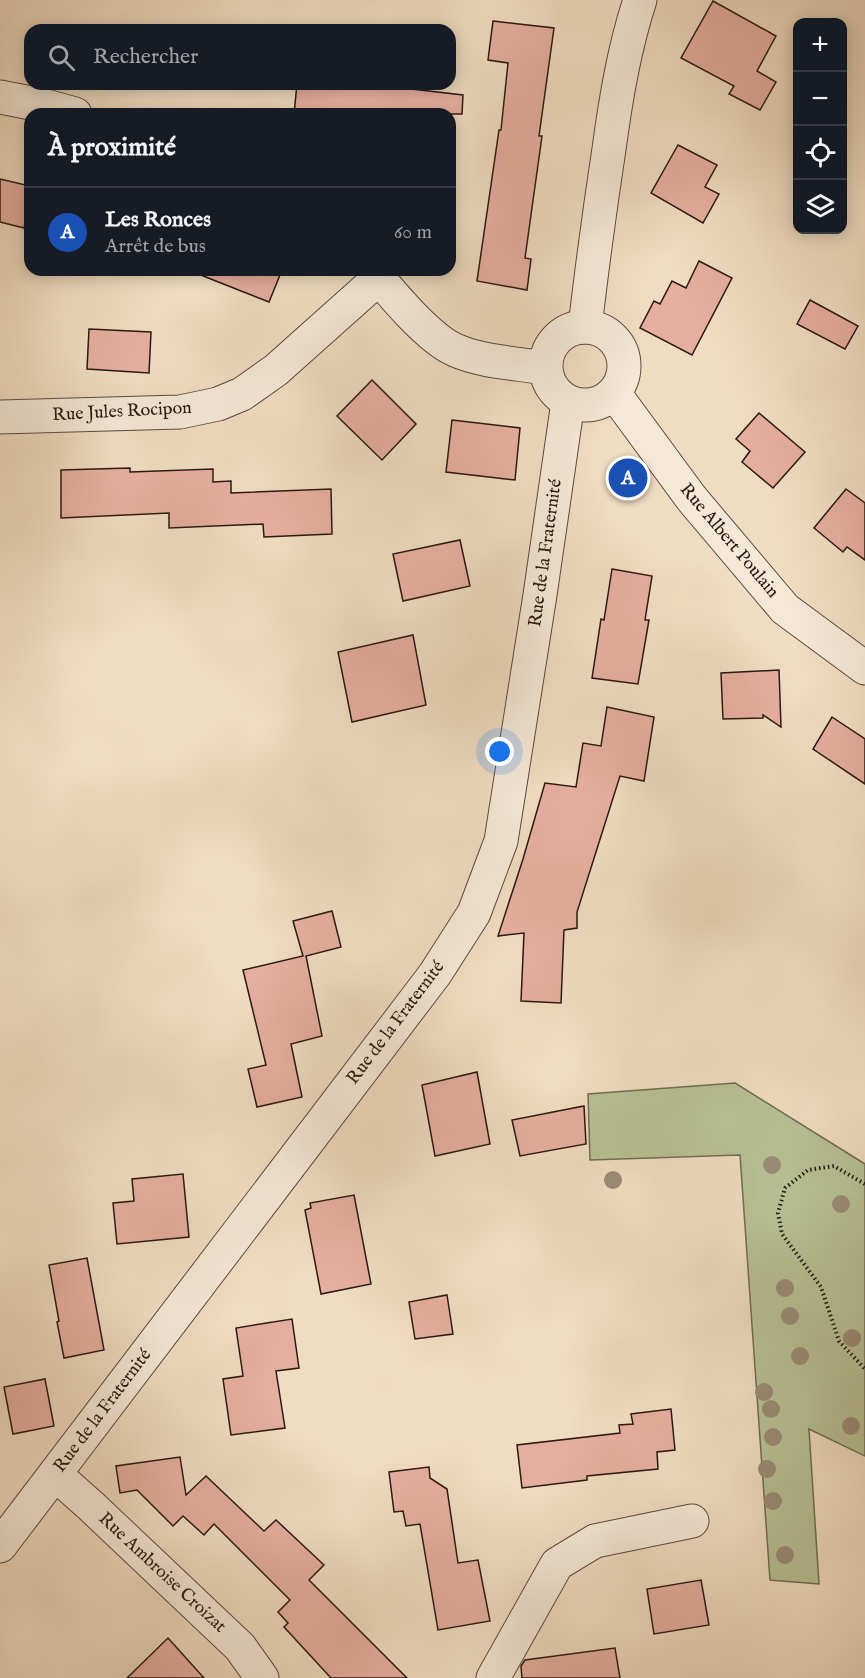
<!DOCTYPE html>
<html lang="fr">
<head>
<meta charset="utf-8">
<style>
  body { margin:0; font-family:"IM FELL English",serif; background:#242831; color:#f1f3f6 }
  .controls { position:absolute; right:18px; top:18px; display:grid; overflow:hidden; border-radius:12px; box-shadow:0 3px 15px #0003 }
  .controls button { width:54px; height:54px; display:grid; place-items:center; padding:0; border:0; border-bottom:2px solid #363941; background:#171b24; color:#f1f3f6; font:30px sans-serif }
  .you { position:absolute; left:500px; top:752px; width:21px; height:21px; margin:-15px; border:4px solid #fff; border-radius:50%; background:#1a73e8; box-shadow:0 0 0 9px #1a73e833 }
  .badge { display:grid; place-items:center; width:39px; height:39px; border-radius:50%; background:#8c9099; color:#fff; font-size:20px; font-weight:700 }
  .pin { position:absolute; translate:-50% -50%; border:3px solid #fff; box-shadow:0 2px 6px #0006 }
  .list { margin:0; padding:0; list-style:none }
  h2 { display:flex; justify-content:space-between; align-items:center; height:78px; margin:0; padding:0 24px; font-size:26px }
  h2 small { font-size:20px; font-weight:400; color:#9ea1a6 }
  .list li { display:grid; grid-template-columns:39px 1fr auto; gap:18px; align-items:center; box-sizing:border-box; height:90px; padding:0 24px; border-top:2px solid #363941 }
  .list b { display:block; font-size:22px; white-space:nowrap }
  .list p { margin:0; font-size:20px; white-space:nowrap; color:#9ea1a6 }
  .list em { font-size:20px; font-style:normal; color:#9ea1a6 }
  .icon { flex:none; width:33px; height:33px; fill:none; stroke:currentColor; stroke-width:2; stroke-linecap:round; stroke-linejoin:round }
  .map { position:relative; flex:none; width:865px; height:1678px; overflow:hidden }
  .search { position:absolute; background:#171b24; box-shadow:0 3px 15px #0003; left:24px; top:24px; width:432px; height:66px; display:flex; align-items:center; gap:15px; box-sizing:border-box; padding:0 21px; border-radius:18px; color:#9ea1a6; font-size:22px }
  .panel { position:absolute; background:#171b24; box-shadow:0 3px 15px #0003; left:24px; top:108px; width:432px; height:168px; border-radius:18px }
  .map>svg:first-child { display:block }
</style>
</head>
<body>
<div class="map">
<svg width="865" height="1678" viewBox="0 0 865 1678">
  <rect width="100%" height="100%" fill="#f0dcc1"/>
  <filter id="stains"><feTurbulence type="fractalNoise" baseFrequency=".00333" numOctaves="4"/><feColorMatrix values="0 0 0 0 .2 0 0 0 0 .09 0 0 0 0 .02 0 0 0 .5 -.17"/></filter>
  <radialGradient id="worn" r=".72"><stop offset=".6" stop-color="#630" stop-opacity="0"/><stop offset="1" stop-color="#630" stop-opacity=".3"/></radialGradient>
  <path fill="#b7c195" stroke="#706d53" stroke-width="1.5" d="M735 1083 865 1164V1456L809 1429 819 1584 770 1580 740 1155 590 1160 588 1094Z"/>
  <g fill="#e6ae9f" stroke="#291911" stroke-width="1.5">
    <path d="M713 1 776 36 757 71 776 82 760 110 729 94 734 86 681 58Z"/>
    <path d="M493 21 554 28 539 136H542L525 258 531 259 527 290 477 281 499 130H501L508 63 488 60Z"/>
    <path d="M297 84H368L463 95 462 114H294Z"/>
    <path d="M678 145 717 165 705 187 719 194 703 223 651 193Z"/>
    <path d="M0 179 30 186V202L24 228 0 222Z"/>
    <path d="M699 261 732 278 692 355 640 328 654 301 660 304 672 281 686 288Z"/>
    <path d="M193 270H282L269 302 193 272Z"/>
    <path d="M810 300 858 326 845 349 797 324Z"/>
    <path d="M89 329 151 332 149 373 87 369Z"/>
    <path d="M372 380 416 424 382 460 337 416Z"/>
    <path d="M759 413 805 452 773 488 742 462 750 451 736 439Z"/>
    <path d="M452 420 520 428 515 480 446 472Z"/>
    <path d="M130 468V472L213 469V482L231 481V493L331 489 332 534 264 537 263 524 169 528V513L61 518V470Z"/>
    <path d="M846 489 865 503V560L847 547 843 552 814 528Z"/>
    <path d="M460 540 470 586 403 601 393 554Z"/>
    <path d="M612 569 652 576 645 620H649L638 684 592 678 601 619 604 620Z"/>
    <path d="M413 635 426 705 352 722 338 652Z"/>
    <path d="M779 670 781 727 763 715V718L723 719 721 673Z"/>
    <path d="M607 707 654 717 644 781 620 776 577 912V928L564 930 561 1003 521 1001 524 933 498 936 523 859 545 783 576 787 583 743 601 746Z"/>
    <path d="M832 717 865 739V784L813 749Z"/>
    <path d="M332 911 341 947 306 956 322 1036 291 1044 302 1097 257 1107 248 1069 266 1065 243 970 303 956 293 921Z"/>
    <path d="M477 1072 490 1144 435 1156 422 1085Z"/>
    <path d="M584 1106 586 1144 520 1156 512 1120Z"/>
    <path d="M183 1174 189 1237 117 1244 113 1203 134 1201 132 1179Z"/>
    <path d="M354 1195 371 1284 321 1294 305 1210 311 1208 310 1203Z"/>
    <path d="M87 1258 104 1350 64 1358 57 1322 59 1321 49 1265Z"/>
    <path d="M447 1295 453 1334 415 1339 409 1302Z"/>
    <path d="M292 1319 299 1368 276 1371 285 1428 231 1435 223 1379 243 1376 236 1328Z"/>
    <path d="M45 1379 54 1426 13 1434 4 1387Z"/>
    <path d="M671 1409 675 1450 657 1452 658 1469 587 1476V1480L522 1488 517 1445 620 1433 619 1425 633 1424 631 1414Z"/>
    <path d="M180 1457 186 1495 206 1476 264 1531 276 1520 324 1565 309 1580 407 1678H331L284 1627 288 1623 278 1612 290 1600 214 1524 204 1535 183 1516 173 1526 137 1490 120 1493 116 1466Z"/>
    <path d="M429 1467 430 1478 447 1489 458 1563 478 1560 490 1621 438 1630 420 1524 406 1526 403 1511 394 1512 389 1472Z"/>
    <path d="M701 1580 709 1625 654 1634 647 1589Z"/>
    <path d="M168 1638 204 1678H127Z"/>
    <path d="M615 1648 620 1678H522L521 1666 525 1660Z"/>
  </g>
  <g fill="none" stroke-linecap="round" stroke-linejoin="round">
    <defs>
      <g id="street">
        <path d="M0 97 46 106 75 114"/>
        <path d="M372 270C391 293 428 338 455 350 482 362 515 363 545 368"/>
        <circle cx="585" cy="366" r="39"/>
        <path d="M585 327C592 267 600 208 609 149 616 98 624 49 640 0"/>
        <path d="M614 393 692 499 785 609 865 668"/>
        <path d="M0 417 180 412 218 404 242 394 276 370 379 278"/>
        <path d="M55 1474 91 1506 240 1647 262 1678"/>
        <path d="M0 1546 435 974 474 913 501 841 540 595 568 402"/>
        <path d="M493 1678 557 1564 595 1541 692 1521"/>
      </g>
    </defs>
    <use href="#street" stroke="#5b4a3d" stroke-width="35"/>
    <path stroke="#291911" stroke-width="4" stroke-dasharray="1.5 3" stroke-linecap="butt" d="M865 1184 834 1166 808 1170 785 1188 778 1213 782 1234 821 1287 839 1341 865 1369"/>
    <use href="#street" stroke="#f5e8d7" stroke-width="33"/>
  </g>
  <g fill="#9a8c76">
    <circle cx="772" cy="1165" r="9"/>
    <circle cx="613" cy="1180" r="9"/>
    <circle cx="841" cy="1204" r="9"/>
    <circle cx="785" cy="1288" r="9"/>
    <circle cx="790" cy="1316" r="9"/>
    <circle cx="852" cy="1338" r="9"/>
    <circle cx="800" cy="1356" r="9"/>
    <circle cx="764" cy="1392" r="9"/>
    <circle cx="771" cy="1409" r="9"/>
    <circle cx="851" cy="1426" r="9"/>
    <circle cx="773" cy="1437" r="9"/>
    <circle cx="767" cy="1469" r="9"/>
    <circle cx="773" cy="1501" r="9"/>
    <circle cx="785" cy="1555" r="9"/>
  </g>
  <g text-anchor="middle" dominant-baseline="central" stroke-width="6" stroke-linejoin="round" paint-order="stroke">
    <g font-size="18" fill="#291911" stroke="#f5e8d7">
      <text transform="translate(122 412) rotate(-3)">Rue Jules Rocipon</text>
      <text transform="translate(729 541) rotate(50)">Rue Albert Poulain</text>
      <text transform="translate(546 553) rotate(-82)">Rue de la Fraternité</text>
      <text transform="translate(396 1023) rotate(-53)">Rue de la Fraternité</text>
      <text transform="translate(103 1411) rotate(-53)">Rue de la Fraternité</text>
      <text transform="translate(162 1573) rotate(43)">Rue Ambroise Croizat</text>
    </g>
  </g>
  <rect width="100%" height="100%" filter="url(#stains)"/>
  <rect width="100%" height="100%" fill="url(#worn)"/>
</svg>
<div class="controls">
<button>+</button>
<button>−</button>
<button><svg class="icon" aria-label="locate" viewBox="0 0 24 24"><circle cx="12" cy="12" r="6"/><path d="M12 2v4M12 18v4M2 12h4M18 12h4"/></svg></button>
<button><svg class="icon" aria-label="layers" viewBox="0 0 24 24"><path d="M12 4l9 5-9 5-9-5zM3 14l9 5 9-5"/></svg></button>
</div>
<div class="you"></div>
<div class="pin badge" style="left:628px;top:478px;background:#1a4fb4">A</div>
<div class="search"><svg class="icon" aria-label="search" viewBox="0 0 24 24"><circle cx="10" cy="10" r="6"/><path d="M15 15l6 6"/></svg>Rechercher</div>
<section class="panel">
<h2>À proximité<small></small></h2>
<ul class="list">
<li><span class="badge" style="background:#1a4fb4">A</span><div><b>Les Ronces</b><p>Arrêt de bus</p></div><em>60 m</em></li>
</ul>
</section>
</div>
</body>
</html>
